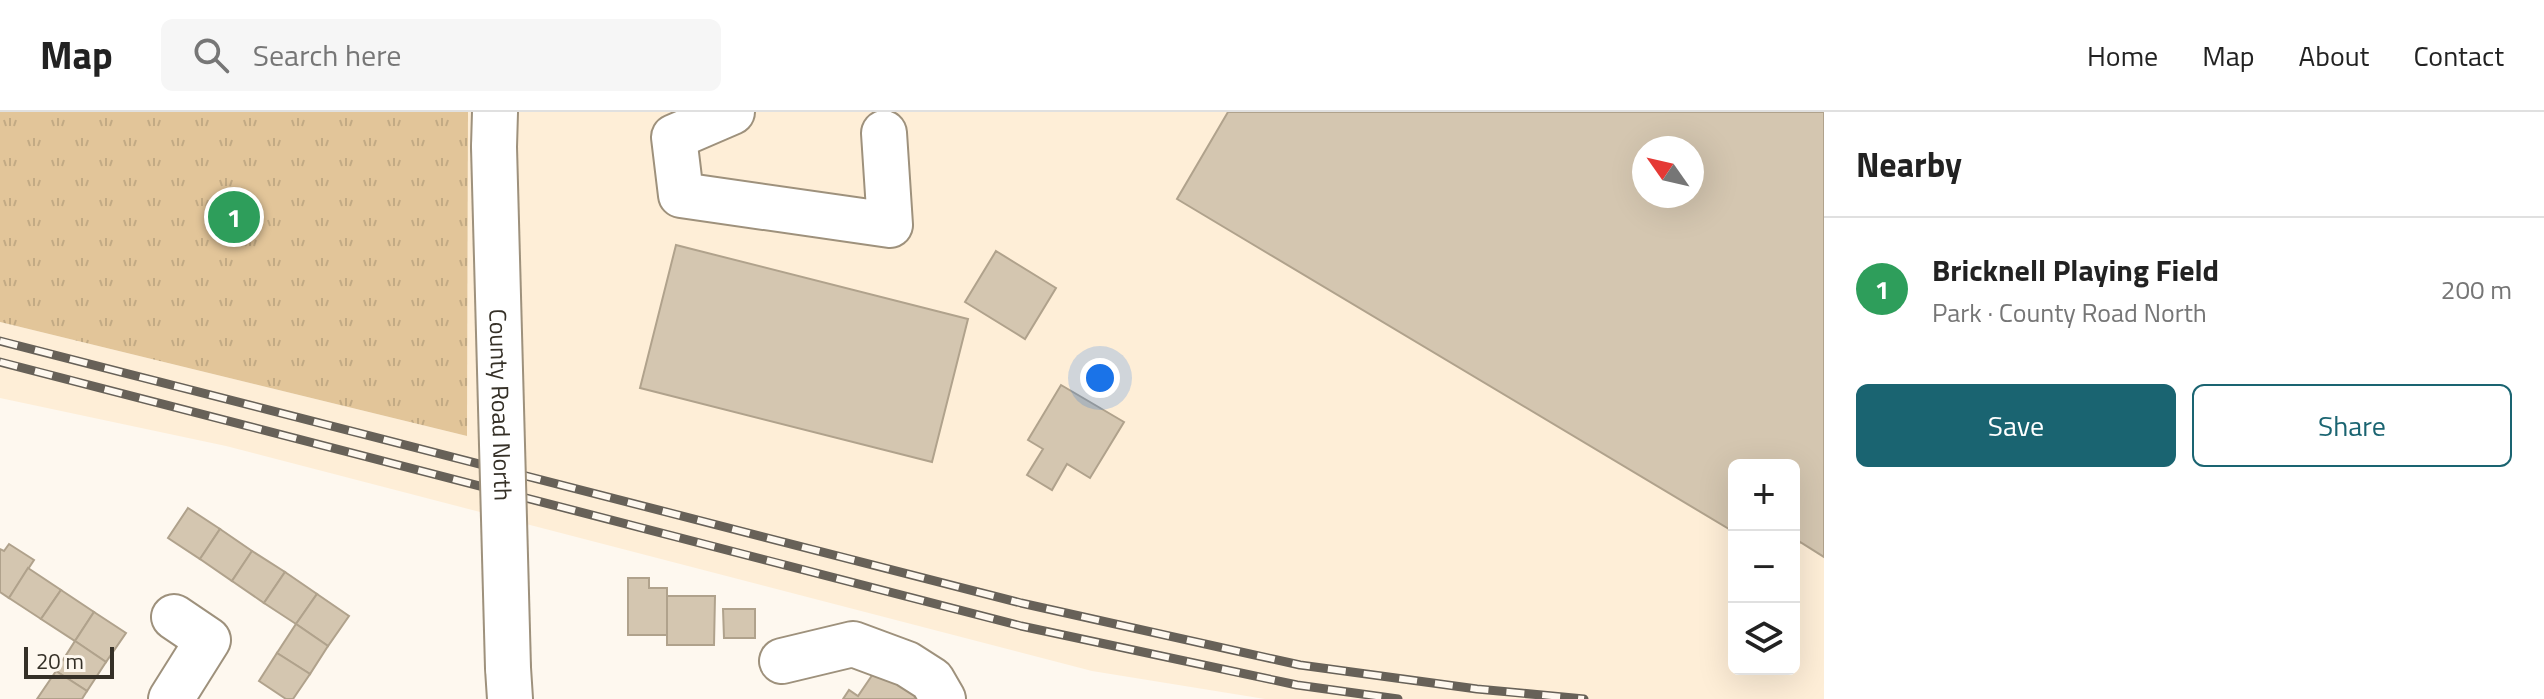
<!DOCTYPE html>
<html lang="en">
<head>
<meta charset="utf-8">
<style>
  body { margin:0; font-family:"Titillium Web",sans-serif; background:#f6f6f6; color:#222 }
  .controls { position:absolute; right:24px; bottom:24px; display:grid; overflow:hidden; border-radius:12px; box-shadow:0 8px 32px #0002 }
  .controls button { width:72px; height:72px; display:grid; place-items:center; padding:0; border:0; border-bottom:2px solid #e0e0e0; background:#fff; color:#222; font:40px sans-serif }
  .compass { position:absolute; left:1632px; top:24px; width:72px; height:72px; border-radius:50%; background:#fff; box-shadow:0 8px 32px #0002; rotate:304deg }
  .scale { position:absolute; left:24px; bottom:20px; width:90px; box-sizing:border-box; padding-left:8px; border:4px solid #353027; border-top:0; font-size:22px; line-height:28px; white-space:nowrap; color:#353027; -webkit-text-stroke:6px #fef8ef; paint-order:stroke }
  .you { position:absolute; left:1100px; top:266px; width:28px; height:28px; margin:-20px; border:6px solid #fff; border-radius:50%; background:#1a73e8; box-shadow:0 0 0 12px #1a73e833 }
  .badge { display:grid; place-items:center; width:52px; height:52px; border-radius:50%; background:#1a6471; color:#fff; font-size:26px; font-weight:700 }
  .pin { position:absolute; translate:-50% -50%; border:4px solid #fff; box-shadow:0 2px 8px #0006 }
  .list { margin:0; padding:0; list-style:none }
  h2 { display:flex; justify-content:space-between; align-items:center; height:104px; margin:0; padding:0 32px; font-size:34px }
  h2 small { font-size:26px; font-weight:400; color:#767676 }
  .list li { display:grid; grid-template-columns:52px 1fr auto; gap:24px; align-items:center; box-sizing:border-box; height:144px; padding:0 32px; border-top:2px solid #e0e0e0 }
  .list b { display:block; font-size:30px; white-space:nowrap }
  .list p { margin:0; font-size:26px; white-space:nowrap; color:#767676 }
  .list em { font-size:26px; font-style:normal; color:#767676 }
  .actions { display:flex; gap:16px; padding:24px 32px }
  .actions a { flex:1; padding:18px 0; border:2px solid #1a6471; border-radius:12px; text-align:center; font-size:28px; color:#1a6471 }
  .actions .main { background:#1a6471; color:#fff }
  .icon { flex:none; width:44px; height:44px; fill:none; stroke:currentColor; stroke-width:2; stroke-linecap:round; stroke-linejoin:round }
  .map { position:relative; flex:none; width:1824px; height:587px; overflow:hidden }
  header { display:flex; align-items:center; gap:48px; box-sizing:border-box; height:112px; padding:0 40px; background:#fff; border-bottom:2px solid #e0e0e0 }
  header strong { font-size:38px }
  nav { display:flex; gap:44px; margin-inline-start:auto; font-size:28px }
  .search { width:560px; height:72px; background:#f6f6f6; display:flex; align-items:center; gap:20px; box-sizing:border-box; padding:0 28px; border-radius:12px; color:#767676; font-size:30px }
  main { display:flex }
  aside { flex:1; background:#fff }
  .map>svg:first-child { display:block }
</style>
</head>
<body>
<header>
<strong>Map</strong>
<div class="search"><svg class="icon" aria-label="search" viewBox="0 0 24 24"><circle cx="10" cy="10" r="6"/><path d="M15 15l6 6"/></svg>Search here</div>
<nav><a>Home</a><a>Map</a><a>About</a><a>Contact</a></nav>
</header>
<main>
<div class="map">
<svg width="1824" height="587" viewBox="0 0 1824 587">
  <defs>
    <pattern id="park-tufts" width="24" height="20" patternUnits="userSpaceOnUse" patternTransform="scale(2)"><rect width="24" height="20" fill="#e2c599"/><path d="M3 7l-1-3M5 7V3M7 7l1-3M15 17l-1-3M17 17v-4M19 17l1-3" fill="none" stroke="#c2aa84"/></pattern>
  </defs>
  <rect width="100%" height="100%" fill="#fef8ef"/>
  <path fill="#feeed7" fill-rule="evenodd" d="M468 0H1824V587H1265L1092 559 226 334 0 286V210L467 324ZM1644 36H1692V84H1644ZM1734 353H1794V557H1734Z"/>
  <path fill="url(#park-tufts)" d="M0 0H468L467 324 0 210Z"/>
  <g fill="#d4c6b0" stroke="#b0a28c" stroke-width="2" fill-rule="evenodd">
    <path d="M1228 0H1824V445L1800 430 1794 441V353H1734V420L1177 87ZM1644 36H1692V84H1644Z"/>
    <path d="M676 133 968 207 932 350 640 276Z"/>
    <path d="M996 139 1056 176 1025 227 965 190Z"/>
    <path d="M1061 273 1124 310 1090 366 1067 352 1052 378 1027 363 1043 337 1028 328Z"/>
    <path d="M188 396 220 417 200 447 168 426Z"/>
    <path d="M220 417 252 439 232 469 200 447Z"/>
    <path d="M9 432 34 448 9 486 0 480V437L4 439Z"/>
    <path d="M252 439 285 460 264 491 232 469Z"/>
    <path d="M28 456 61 478 41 507 9 486Z"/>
    <path d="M285 460 317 482 296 512 264 491Z"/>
    <path d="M628 466H649V476H667V523H628Z"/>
    <path d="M61 478 94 500 75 529 41 507Z"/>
    <path d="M317 482 349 504 328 534 296 512Z"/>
    <path d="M667 484H715L714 533H667Z"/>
    <path d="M723 497H755V526H724Z"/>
    <path d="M94 500 126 521 106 550 75 529Z"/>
    <path d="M296 512 328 534 310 562 277 541Z"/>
    <path d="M75 529 106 550 87 579 56 559Z"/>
    <path d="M277 541 310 562 293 587H286L259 569Z"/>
    <path d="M877 556 917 582 914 587H843L849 578 858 584Z"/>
    <path d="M56 559 87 579 82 587H37Z"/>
  </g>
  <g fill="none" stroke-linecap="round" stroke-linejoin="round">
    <defs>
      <g id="minor">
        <path d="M732 0 674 25 681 83 890 113 884 21"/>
        <path d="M494 35 495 0"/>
        <path d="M782 549 853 532 907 552 932 568 943 587"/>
        <path d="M508 556 510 587"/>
        <path d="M171 587 208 528 174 505"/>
      </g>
    </defs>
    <use href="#minor" stroke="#9e917c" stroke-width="48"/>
    <use href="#minor" stroke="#fff" stroke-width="44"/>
    <defs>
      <g id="rail">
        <path d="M0 229 1021 491 1300 553 1477 577 1584 587"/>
        <path d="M0 250 1021 514 1297 573 1398 587"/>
      </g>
    </defs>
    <use href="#rail" stroke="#676158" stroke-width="9"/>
    <use href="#rail" stroke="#fef8ef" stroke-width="6" stroke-dasharray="18" stroke-linecap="butt"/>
    <defs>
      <g id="minor-bridge">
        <path id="s1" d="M494 35 508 556"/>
      </g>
    </defs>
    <use href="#minor-bridge" stroke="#9e917c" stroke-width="48" stroke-linecap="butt"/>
    <use href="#minor-bridge" stroke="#fff" stroke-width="44"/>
  </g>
  <g text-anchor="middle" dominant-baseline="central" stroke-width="6" stroke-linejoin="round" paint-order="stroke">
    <g font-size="24" fill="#353027" stroke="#fef8ef">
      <text stroke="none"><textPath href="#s1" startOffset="258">County Road North</textPath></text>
    </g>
  </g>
</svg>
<div class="controls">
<button>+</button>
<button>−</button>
<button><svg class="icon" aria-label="layers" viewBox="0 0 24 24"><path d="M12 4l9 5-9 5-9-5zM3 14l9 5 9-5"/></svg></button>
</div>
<svg class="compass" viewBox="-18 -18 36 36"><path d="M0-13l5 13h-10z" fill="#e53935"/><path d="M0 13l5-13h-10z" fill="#767676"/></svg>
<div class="scale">20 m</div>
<div class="you"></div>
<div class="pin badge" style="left:234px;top:105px;background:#2e9e5b">1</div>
</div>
<aside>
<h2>Nearby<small></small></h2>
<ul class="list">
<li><span class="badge" style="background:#2e9e5b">1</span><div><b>Bricknell Playing Field</b><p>Park · County Road North</p></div><em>200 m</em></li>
</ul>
<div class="actions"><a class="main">Save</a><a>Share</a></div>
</aside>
</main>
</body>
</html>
